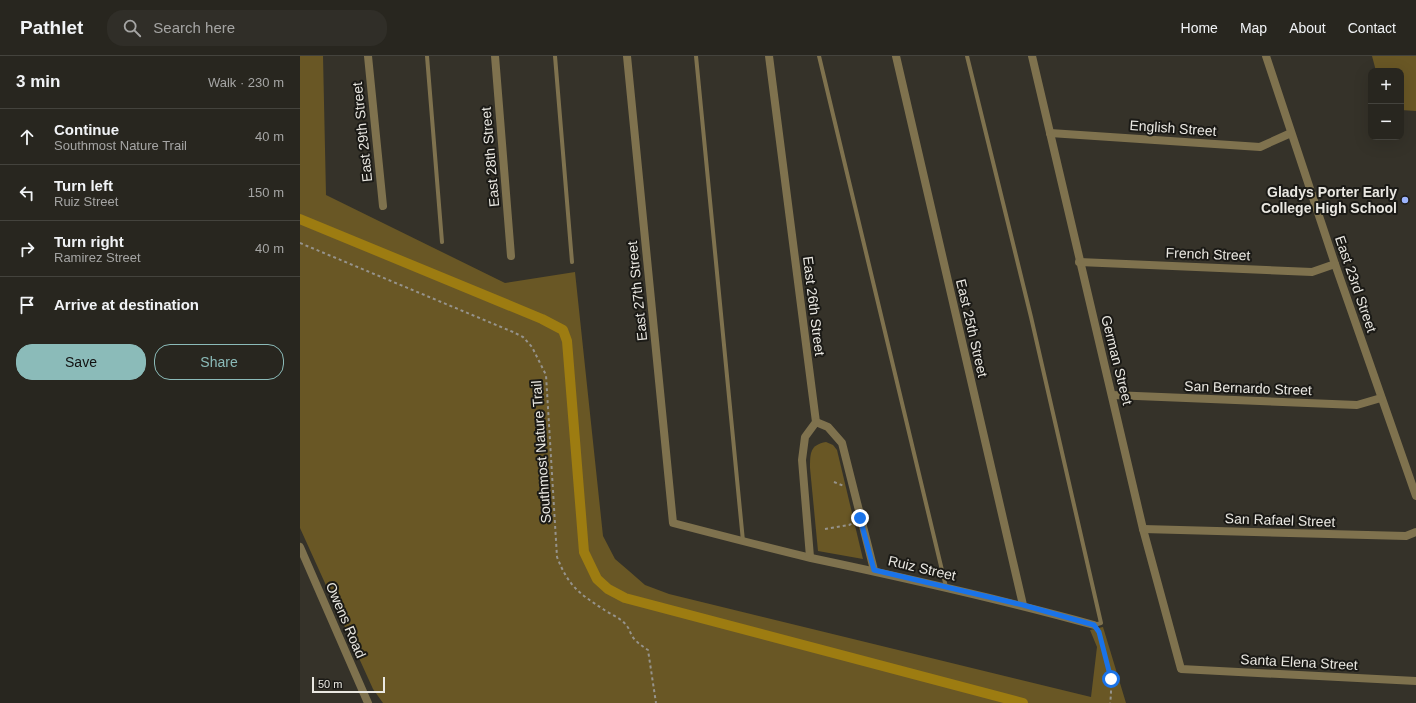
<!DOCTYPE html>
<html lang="en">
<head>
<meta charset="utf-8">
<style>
  body { margin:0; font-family:Arial,sans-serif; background:#302e28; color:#f1f3f6 }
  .controls { position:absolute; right:12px; top:12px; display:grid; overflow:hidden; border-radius:8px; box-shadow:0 4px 16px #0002 }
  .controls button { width:36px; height:36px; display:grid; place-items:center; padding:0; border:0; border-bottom:1px solid #44433d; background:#28261f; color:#f1f3f6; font:20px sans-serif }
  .scale { position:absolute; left:12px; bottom:10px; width:73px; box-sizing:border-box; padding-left:4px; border:2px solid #eae8e2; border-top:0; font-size:11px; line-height:14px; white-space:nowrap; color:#eae8e2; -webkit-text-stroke:3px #1b1a16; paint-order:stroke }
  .stop { position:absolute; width:12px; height:12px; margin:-9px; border:3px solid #1a73e8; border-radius:50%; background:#fff }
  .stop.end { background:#1a73e8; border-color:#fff; box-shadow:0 1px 4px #0008 }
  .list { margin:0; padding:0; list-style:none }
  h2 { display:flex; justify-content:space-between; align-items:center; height:52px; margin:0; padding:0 16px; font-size:17px }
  h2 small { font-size:13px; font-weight:400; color:#a5a5a4 }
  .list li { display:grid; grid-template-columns:26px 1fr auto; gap:12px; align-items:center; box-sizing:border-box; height:56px; padding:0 16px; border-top:1px solid #44433d }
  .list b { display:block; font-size:15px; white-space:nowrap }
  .list p { margin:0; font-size:13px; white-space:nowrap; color:#a5a5a4 }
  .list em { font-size:13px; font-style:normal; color:#a5a5a4 }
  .actions { display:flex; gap:8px; padding:12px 16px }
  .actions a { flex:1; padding:9px 0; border:1px solid #8bbbb9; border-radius:16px; text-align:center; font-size:14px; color:#8bbbb9 }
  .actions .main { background:#8bbbb9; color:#111 }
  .icon { flex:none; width:22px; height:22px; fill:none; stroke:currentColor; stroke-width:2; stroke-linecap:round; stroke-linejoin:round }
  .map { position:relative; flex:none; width:1116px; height:647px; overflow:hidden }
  header { display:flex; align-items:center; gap:24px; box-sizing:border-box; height:56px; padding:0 20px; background:#28261f; border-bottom:1px solid #44433d }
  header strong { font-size:19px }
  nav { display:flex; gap:22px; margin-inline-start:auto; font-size:14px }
  .search { width:280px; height:36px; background:#302e28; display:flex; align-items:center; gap:10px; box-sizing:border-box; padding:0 14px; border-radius:16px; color:#a5a5a4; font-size:15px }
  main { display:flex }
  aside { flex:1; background:#28261f }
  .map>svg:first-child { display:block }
</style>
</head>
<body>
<header>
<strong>Pathlet</strong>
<div class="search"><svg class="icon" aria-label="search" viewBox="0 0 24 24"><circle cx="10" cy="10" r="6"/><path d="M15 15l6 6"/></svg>Search here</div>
<nav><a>Home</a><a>Map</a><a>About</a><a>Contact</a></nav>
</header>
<main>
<aside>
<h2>3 min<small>Walk · 230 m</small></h2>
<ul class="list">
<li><svg class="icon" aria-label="ahead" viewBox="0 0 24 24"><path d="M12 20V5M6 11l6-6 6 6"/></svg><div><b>Continue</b><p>Southmost Nature Trail</p></div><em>40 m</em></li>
<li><svg class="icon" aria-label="left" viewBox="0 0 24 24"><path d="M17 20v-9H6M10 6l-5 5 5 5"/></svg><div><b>Turn left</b><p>Ruiz Street</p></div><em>150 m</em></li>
<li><svg class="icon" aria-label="right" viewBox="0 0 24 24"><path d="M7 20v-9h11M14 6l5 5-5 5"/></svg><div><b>Turn right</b><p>Ramirez Street</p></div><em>40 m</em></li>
<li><svg class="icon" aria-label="arrive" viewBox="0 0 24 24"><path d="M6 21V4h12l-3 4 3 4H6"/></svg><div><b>Arrive at destination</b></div></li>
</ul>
<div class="actions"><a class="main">Save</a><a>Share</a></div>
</aside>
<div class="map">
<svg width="1116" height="647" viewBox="0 0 1116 647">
  <rect width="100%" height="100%" fill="#353229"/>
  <g fill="#695725">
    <path d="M0 0H23L26 139 205 227 275 216 303 480 315 503 329 515 345 529 369 538 791 641 797 591 790 574 803 571 826 647H83L73 633 0 472Z"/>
    <path d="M1072 0H1116V55L1101 54V15H1076Z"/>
    <path d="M526 386 533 389 537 394 563 503 518 495 510 412C510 397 510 389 526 386Z"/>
  </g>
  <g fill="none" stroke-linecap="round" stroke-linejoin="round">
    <path stroke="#9d7c11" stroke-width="10" d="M0 163 242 263 263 274 267 285 284 496 297 523 308 533 325 542 723 647"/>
    <g stroke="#96938c" stroke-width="2" stroke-dasharray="3 3" stroke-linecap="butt">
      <path d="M0 187 213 276 223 281 232 291 246 319 257 501C268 529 278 537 303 553 310 558 321 562 326 569 329 572 330 576 332 580 336 586 342 590 348 594L356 647"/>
      <path d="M534 426 544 430"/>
      <path d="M525 473 549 469 553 467"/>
      <path d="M799 576C805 599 814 623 810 647"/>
    </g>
    <g stroke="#7f724e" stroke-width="4">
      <path d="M127 0 142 186"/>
      <path d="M255 0 272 206"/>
      <path d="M396 0 443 485"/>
      <path d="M519 0 646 531"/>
      <path d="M667 0 731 261 801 567 794 569"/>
    </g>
    <g stroke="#7f724e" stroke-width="8">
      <path d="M68 0 83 150"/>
      <path d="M195 0 211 200"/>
      <path d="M327 0 373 467C419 479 465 491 511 502 606 522 700 543 794 569"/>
      <path d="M469 0 516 366 505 381 502 404 510 501"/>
      <path d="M596 0 723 549"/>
      <path d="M732 0 843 473 881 613 1116 625"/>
      <path d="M966 0 1035 208 1116 440"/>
      <path d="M750 77 960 91 991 77"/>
      <path d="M779 206 1012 216 1035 208"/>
      <path d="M812 339 1057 349 1081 342"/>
      <path d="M516 366 528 371 542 387 574 514"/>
      <path d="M843 473 1106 480 1116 476"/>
    </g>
    <path stroke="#7f724e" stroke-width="8" d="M0 491 68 647"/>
  </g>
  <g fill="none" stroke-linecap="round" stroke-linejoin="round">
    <path stroke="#1a73e8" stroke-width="5" d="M560 462 574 514 723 549 794 569 799 576 811 623"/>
  </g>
  <circle fill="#9cb4fd" stroke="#1b1a16" stroke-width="1.5" cx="1105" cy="144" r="4"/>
  <g text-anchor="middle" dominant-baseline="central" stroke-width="4" stroke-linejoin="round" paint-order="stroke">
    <g font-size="14" fill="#eae8e2" stroke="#1b1a16">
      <text transform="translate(873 72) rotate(4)">English Street</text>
      <text transform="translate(62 76) rotate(-96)">East 29th Street</text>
      <text transform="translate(190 101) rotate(-95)">East 28th Street</text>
      <text transform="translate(908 198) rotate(2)">French Street</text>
      <text transform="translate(1056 228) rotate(71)">East 23rd Street</text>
      <text transform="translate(337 235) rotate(-96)">East 27th Street</text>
      <text transform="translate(514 250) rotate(83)">East 26th Street</text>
      <text transform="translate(672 272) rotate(77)">East 25th Street</text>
      <text transform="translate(817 304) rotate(76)">German Street</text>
      <text transform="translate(948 332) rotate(2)">San Bernardo Street</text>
      <text transform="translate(241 396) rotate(-94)">Southmost Nature Trail</text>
      <text transform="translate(980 464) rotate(2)">San Rafael Street</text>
      <text transform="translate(622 512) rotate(13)">Ruiz Street</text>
      <text transform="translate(46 564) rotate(67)">Owens Road</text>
      <text transform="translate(999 606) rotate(3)">Santa Elena Street</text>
    </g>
    <g font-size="14" font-weight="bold" fill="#eae8e2" stroke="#1b1a16" text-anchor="end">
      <text x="1097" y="136">Gladys Porter Early<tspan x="1097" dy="16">College High School</tspan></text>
    </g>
  </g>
</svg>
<div class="controls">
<button>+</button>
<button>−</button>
</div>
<div class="scale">50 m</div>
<div class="stop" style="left:811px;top:623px"></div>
<div class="stop end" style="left:560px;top:462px"></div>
</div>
</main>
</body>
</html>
